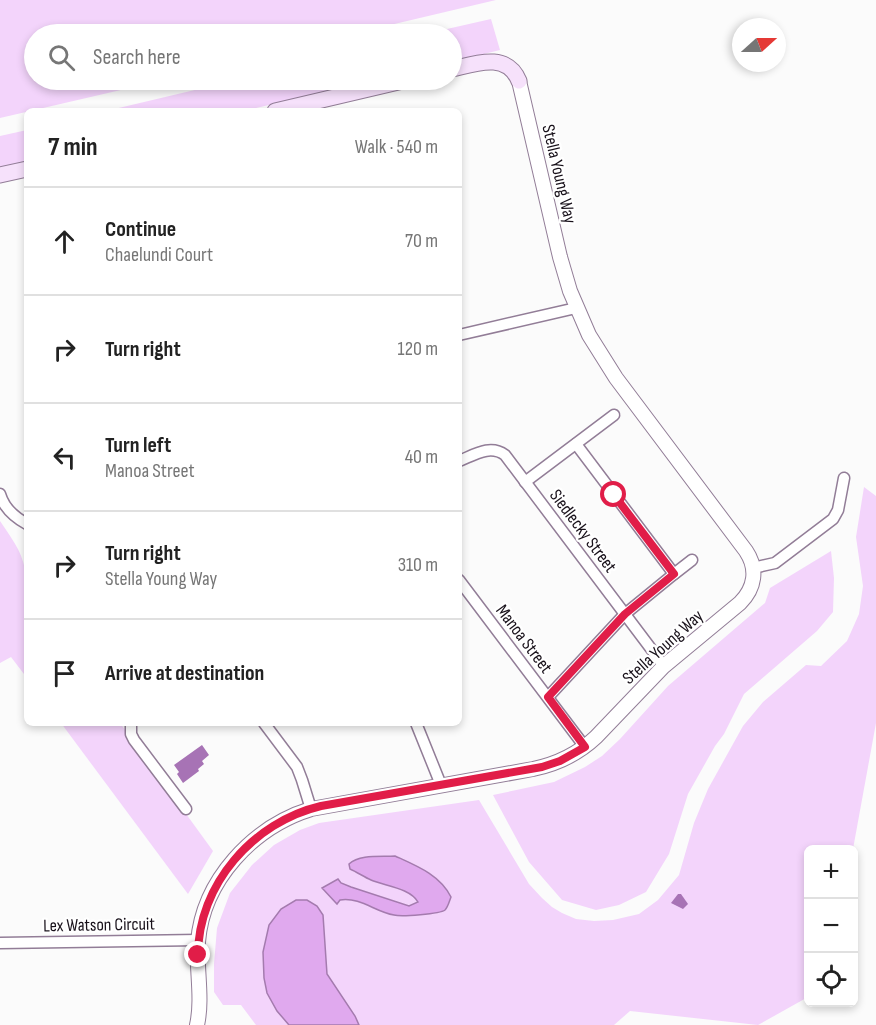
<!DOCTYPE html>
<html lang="en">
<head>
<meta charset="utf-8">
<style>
  body { margin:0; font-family:"Sofia Sans Condensed",sans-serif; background:#f6f6f6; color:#222 }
  .controls { position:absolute; right:18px; bottom:18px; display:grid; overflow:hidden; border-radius:9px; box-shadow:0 3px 9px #0003 }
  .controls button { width:54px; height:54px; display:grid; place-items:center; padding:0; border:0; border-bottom:2px solid #e0e0e0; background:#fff; color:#222; font:30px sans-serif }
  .compass { position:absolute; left:732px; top:18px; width:54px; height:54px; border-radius:50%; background:#fff; box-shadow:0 3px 9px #0003; rotate:69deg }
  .stop { position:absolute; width:18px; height:18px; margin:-14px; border:4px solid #e11d48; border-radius:50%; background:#fff }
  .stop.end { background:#e11d48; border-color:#fff; box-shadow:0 2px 6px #0008 }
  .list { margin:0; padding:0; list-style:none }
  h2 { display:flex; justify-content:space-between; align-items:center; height:78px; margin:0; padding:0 24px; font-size:26px }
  h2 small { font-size:20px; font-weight:400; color:#767676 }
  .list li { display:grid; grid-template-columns:39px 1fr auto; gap:18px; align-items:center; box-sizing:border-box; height:108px; padding:0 24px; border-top:2px solid #e0e0e0 }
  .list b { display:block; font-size:22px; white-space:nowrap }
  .list p { margin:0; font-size:20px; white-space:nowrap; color:#767676 }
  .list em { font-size:20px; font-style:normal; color:#767676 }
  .icon { flex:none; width:33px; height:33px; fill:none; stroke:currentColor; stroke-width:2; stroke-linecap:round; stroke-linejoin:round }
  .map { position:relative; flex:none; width:876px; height:1025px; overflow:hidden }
  .search { position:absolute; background:#fff; box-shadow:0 3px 9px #0003; left:24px; top:24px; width:438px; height:66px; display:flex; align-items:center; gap:15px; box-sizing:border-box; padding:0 21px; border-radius:33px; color:#767676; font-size:22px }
  .panel { position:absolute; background:#fff; box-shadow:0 3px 9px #0003; left:24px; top:108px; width:438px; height:618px; border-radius:9px }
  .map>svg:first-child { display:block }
</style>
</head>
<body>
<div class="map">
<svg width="876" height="1025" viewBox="0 0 876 1025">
  <rect width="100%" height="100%" fill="#fbfbfb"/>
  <g fill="#f3d4fb">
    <path d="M0 0H496L352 34H34V80H164L0 118Z"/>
    <path d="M491 19 500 50 452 62V34H425Z"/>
    <path d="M237 80H376L243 111H106Z"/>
    <path d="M27 130V161L0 167V136Z"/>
    <path d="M864 487 876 496V723L853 849 808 850V997L758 1025 630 1011 614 1025H256L241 1005H223L214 992V964L217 928 230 893 252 865 274 845 300 830 319 823 479 800 529 884 542 898 552 907 562 913 576 919 594 921 613 920 639 914 658 900 679 875 694 823 708 789 743 726 763 702 806 665 821 666 847 641 859 614 863 586 856 537Z"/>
    <path d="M0 521C11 538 21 549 25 569 27 577 23 585 27 593V678L11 657 0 663Z"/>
    <path d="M831 551 834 578 833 612 817 631 744 694 724 734 715 746 688 794 669 854 646 892 619 905 596 910 562 900 529 862 493 795 554 782 585 767 602 756 620 739 668 686 765 603 770 588Z"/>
    <path d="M61 723H120L213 851 188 894Z"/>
  </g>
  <g fill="#e0a9ee" stroke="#a47bae" stroke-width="1.5">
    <path d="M395 856C417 866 440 875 451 897 449 902 448 907 445 910 440 914 401 917 394 915 375 912 361 897 340 900L337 904 322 888 338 879 341 883 351 887 409 906 418 902C410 888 385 886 371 880 364 877 357 872 350 869L349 864C360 854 381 857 395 856Z"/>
    <path d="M296 900H307L317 906 323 915 327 974 355 1016 359 1025H289L277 1011 267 993 264 978 263 952 269 925 281 909Z"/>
  </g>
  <g fill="#a773b5">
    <path d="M202 745 209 755 202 761 204 764 198 769 199 771 183 783 177 774 179 772 174 765Z"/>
    <path d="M678 894H681L688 904 683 909 671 903Z"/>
  </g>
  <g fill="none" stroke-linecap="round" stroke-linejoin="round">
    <defs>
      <g id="minor">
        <path d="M459 335 576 308"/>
        <path d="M576 444 674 574 692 560"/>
        <path d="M459 461C474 455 490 444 505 455L664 666"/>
        <path d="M525 482 614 415"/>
        <path d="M0 494C4 508 14 517 27 524"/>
        <path d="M753 568 775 563 833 519 838 510 844 478"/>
        <path d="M459 580 585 747"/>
        <path d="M548 697 625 614 674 574"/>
        <path d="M131 723V734L134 740 186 809"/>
        <path d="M264 723 297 767 302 780 311 809"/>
        <path d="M416 723 441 785"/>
        <path d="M0 943 199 940"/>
      </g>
      <path id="tertiary" d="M197 1025C203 998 196 969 198 942 203 880 253 827 311 809L533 769C557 764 578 754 596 737L664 666 740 603C755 588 758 569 746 551L616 378 589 335 570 291 560 257 519 81"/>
      <g id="secondary">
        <path d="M452 69C474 64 507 51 519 81"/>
        <path d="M275 111 407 80"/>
        <path d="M0 175 27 169"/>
      </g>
    </defs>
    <use href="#minor" stroke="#927d97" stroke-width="13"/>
    <use href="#tertiary" stroke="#927d97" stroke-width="16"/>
    <use href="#secondary" stroke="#927d97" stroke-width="17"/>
    <use href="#minor" stroke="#fff" stroke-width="10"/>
    <use href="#tertiary" stroke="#fff" stroke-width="14"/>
    <use href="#secondary" stroke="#f6e1fb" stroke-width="15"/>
  </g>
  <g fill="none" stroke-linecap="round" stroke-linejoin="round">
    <path stroke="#e11d48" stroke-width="8" d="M198 955C198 885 253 822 321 806L542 767 560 761 585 747 548 697 625 614 674 574 614 495"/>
  </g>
  <g text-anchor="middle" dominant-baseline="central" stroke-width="4.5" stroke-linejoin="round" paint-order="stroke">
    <g font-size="18" fill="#18111a" stroke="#fff">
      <text transform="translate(559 174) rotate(77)">Stella Young Way</text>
      <text transform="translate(583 531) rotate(53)">Siedlecky Street</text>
      <text transform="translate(524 639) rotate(53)">Manoa Street</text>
      <text transform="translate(663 647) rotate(-42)">Stella Young Way</text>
      <text transform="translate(99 925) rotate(-1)">Lex Watson Circuit</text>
    </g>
  </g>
</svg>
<div class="controls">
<button>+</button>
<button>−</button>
<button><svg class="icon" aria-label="locate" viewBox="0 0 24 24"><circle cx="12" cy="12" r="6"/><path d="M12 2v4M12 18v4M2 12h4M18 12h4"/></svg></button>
</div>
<svg class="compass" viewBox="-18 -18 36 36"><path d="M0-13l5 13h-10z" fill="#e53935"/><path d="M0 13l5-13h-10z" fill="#767676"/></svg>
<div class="stop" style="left:614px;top:495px"></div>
<div class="stop end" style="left:198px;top:955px"></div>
<div class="search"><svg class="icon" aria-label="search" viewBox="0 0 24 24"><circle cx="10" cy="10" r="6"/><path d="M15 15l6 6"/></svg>Search here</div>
<section class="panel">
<h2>7 min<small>Walk · 540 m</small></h2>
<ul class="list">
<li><svg class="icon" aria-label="ahead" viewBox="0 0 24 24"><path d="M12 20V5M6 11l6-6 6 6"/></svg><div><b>Continue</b><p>Chaelundi Court</p></div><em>70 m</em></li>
<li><svg class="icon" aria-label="right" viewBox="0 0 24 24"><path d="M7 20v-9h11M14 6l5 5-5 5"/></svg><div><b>Turn right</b></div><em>120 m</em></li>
<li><svg class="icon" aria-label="left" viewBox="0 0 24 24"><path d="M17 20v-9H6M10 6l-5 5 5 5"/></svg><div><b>Turn left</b><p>Manoa Street</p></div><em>40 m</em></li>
<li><svg class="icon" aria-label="right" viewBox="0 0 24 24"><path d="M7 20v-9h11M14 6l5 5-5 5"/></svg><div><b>Turn right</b><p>Stella Young Way</p></div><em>310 m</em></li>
<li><svg class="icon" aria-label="arrive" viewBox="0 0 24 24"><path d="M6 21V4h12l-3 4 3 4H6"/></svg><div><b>Arrive at destination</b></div></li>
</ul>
</section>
</div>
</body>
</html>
